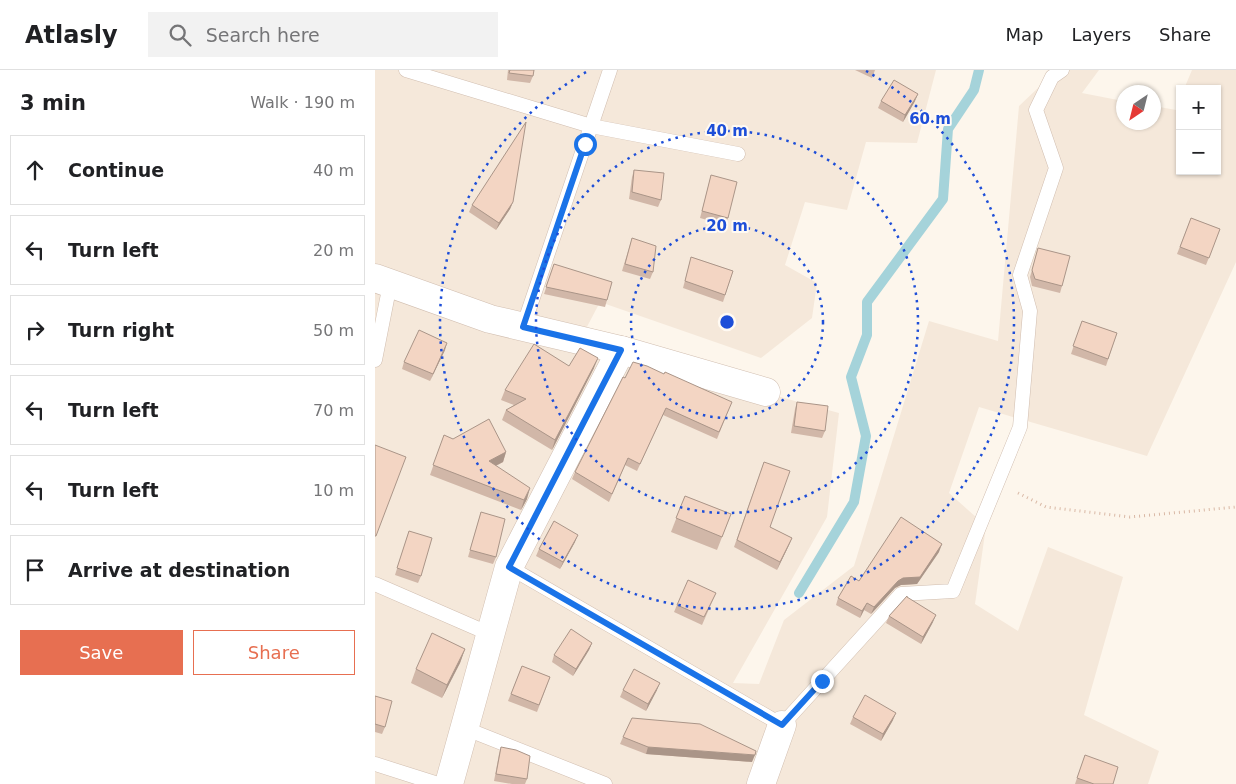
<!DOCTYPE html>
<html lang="en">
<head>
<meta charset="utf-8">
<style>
  body { margin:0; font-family:"DejaVu Sans",sans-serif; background:#f2f2f2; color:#202124 }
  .controls { position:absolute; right:15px; top:15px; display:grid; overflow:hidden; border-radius:0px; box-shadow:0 1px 4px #0004 }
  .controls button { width:45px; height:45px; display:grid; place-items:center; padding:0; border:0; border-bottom:1px solid #e0e0e0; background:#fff; color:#202124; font:25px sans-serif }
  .compass { position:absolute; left:741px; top:15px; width:45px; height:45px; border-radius:50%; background:#fff; box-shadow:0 1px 4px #0004; rotate:215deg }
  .stop { position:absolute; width:15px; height:15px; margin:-11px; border:4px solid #1a73e8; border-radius:50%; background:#fff }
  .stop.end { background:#1a73e8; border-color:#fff; box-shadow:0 1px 5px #0008 }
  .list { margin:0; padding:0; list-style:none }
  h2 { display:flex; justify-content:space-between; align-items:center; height:65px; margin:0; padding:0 20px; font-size:21px }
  h2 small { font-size:16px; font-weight:400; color:#757577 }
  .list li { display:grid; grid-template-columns:32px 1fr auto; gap:15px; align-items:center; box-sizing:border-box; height:70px; margin:0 10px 10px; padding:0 10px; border:1px solid #e0e0e0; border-radius:0px }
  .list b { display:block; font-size:19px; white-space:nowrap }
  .list em { font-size:16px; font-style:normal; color:#757577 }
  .actions { display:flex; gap:10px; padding:15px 20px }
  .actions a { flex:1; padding:11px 0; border:1px solid #e76f51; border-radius:0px; text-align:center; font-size:18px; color:#e76f51 }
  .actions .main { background:#e76f51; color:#fff }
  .icon { flex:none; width:28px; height:28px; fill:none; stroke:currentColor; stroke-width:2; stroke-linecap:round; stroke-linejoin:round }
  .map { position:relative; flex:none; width:861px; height:714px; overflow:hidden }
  header { display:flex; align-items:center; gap:30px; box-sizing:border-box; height:70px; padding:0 25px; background:#fff; border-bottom:1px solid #e0e0e0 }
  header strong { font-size:24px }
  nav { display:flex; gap:28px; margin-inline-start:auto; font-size:18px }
  .search { width:350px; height:45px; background:#f2f2f2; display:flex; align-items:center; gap:12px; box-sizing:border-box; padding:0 18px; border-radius:0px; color:#757577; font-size:19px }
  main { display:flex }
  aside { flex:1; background:#fff }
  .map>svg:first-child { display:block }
</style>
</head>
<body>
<header>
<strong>Atlasly</strong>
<div class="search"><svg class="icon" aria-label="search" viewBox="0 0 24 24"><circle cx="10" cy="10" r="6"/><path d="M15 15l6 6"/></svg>Search here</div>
<nav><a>Map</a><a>Layers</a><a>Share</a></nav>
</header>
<main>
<aside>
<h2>3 min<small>Walk · 190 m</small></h2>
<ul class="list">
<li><svg class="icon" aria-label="ahead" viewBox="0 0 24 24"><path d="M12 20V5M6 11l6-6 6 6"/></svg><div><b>Continue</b></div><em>40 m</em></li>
<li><svg class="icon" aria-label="left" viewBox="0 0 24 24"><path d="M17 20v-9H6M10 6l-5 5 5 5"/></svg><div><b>Turn left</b></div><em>20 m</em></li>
<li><svg class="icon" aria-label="right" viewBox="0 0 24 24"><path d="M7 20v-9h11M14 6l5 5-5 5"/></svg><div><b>Turn right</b></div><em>50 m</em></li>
<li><svg class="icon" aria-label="left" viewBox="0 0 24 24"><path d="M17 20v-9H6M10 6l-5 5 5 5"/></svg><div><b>Turn left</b></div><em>70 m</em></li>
<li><svg class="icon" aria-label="left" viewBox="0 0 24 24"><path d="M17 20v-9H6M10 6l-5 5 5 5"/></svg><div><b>Turn left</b></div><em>10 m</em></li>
<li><svg class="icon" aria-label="arrive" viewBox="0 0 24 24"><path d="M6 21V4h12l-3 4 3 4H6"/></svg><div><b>Arrive at destination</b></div></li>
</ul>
<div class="actions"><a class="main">Save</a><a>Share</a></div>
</aside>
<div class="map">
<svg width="861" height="714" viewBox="0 0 861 714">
  <rect width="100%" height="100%" fill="#fdf6ec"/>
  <path fill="#f5e8da" d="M0 0H561L542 73 491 72 472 140 430 132 410 195 442 213 437 248 386 288 225 232 204 272 464 343 452 447 358 613 384 614 409 550 479 496 554 251 623 271 644 36 682 0H724L707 23 748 31V52H778L779 36 801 40 805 30V101H842V19H809L817 0H861V192L772 386 604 337 574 423 611 456 600 534 643 561 673 477 748 507 709 645 784 681 773 714H0Z"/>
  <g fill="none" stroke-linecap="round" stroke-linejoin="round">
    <path stroke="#a5d3da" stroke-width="10" d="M424 523 479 432 491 366 476 307 492 265V232L568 129 573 59 599 20 604 0"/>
    <defs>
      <g id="lane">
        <path d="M31 0 216 56 363 84"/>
        <path d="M148 257 235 0"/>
        <path d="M0 290 15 214"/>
        <path d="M134 497 407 655 526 524 578 521 645 357 655 241 645 205 681 98 661 40 677 7 687 0"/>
        <path d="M0 514 115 564"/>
        <path d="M89 658 230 714"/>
        <path d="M0 694 63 714"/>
      </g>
      <g id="street">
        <path d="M0 208 115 249 246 280 391 322"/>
        <path d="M74 714 134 497 246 280"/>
        <path d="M386 714 407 655"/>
      </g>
    </defs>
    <use href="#lane" stroke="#d1beb0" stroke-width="15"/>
    <use href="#street" stroke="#d1beb0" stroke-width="29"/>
    <path stroke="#d9b8a5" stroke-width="3" stroke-dasharray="1 4" stroke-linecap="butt" d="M643 423 671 437 755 447 861 437"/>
    <use href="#lane" stroke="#fff" stroke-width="14"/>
    <use href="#street" stroke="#fff" stroke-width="28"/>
  </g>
  <g fill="#d1b7a8">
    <path d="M133 0H159L158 6 155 13 132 10Z"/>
    <path d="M480 0H500L497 8Z"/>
    <path d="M506 31H540L528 52 503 38Z"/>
    <path d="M259 100 286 130 283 137 254 129 257 107Z"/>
    <path d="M336 105 353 148 350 155 325 148 334 113Z"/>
    <path d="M138 132 135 139 121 160 94 142 97 135Z"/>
    <path d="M816 148 845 159 831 195 802 184Z"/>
    <path d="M257 168 278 202 275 209 247 201Z"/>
    <path d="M663 178 687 216 685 223 657 216 655 207Z"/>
    <path d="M316 187 358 201 348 232 308 218Z"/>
    <path d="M179 194 232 230 230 237 169 224Z"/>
    <path d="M707 251 742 263 731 296 696 284Z"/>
    <path d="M70 280 55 311 27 299 29 292Z"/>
    <path d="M194 296 219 298 177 380 127 350 131 340 139 335 126 330 130 320Z"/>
    <path d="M250 308 354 339 342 369 288 345 262 401 250 395 234 432 197 409 200 402Z"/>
    <path d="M422 332 450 361 447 368 416 363 420 339Z"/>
    <path d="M69 365 78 369 131 382 128 392 121 396 152 429 146 440 55 405Z"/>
    <path d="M389 392 395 457 417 468 414 475 402 500 359 477Z"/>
    <path d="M310 426 356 444 342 480 296 462Z"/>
    <path d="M106 442 121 487 118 494 93 487Z"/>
    <path d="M34 461 46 506 43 513 20 505Z"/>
    <path d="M200 472 185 499 161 486 164 479Z"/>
    <path d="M564 482 542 514 526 515 520 518 496 544 489 540 485 548 461 535 463 528 484 511Z"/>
    <path d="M341 523 327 555 299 542 302 535Z"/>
    <path d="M532 527 558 552 546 574 511 553 514 546Z"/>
    <path d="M217 573 214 580 198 606 177 592 179 585Z"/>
    <path d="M90 579 85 593 67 628 36 613 41 599Z"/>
    <path d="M147 596 175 607 162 642 133 631Z"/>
    <path d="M248 620H282L271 641 245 627Z"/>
    <path d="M0 626 10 657 7 664 0 662Z"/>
    <path d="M478 647 518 650 506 671 475 654Z"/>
    <path d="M248 667 377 692 271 684 245 674Z"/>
    <path d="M126 677 152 709 150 714H137L119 711 124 684Z"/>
    <path d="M710 685 738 714H700Z"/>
  </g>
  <g fill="#aa9588">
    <path d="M543 24 540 31 528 52 530 45Z"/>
    <path d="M138 132 135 139 121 160 124 153Z"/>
    <path d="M72 273 70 280 55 311 58 304Z"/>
    <path d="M223 288 219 298 177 380 180 370Z"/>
    <path d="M131 382 128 392 110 401 114 391Z"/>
    <path d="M155 418 152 429 146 440 149 430Z"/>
    <path d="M203 465 200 472 185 499 188 492Z"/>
    <path d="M417 468 414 475 402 500 405 492Z"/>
    <path d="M567 474 564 482 542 514 526 515 520 518 496 544 499 537 523 511Z"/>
    <path d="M492 533 489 540 485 548 487 541Z"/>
    <path d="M561 545 558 552 546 574 548 567Z"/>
    <path d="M217 573 214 580 198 606 201 599Z"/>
    <path d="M90 579 85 593 67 628 72 615Z"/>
    <path d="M285 613 282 620 271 641 273 634Z"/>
    <path d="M521 643 518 650 506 671 508 664Z"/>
    <path d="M273 677 380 685 377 692 271 684Z"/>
  </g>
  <g fill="#f3d5c3" stroke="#aa9588">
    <path d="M135 0H159L158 6 134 3Z"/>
    <path d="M519 10 543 24 530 45 506 31Z"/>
    <path d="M151 52 138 132 124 153 97 135Z"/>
    <path d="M259 100 289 103 286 130 257 122Z"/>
    <path d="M336 105 362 112 353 148 327 141Z"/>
    <path d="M816 148 845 159 834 188 805 177Z"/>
    <path d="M257 168 281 176 278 202 250 194Z"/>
    <path d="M663 178 695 186 687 216 660 209 657 200Z"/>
    <path d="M316 187 358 201 350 225 310 211Z"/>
    <path d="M179 194 237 212 232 230 171 217Z"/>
    <path d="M707 251 742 263 733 289 698 276Z"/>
    <path d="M44 260 72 273 58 304 29 292Z"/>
    <path d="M159 274 194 296 205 278 223 288 180 370 131 340 151 329 130 320Z"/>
    <path d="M258 292 272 296 289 304 290 302 357 332 344 362 291 338 265 394 253 388 237 424 200 402 248 307 250 308Z"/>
    <path d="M422 332 453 336 450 361 419 356Z"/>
    <path d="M114 349 131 382 114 391 155 418 149 430 58 395 69 365 78 369Z"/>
    <path d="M0 375 31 387 1 466H0Z"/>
    <path d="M389 392 415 401 395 457 417 468 405 492 362 470Z"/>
    <path d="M310 426 356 444 347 467 301 448Z"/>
    <path d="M106 442 130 449 121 487 95 480Z"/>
    <path d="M526 447 567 474 545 507 528 508 523 511 499 537 492 533 487 541 463 528 476 506 484 511Z"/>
    <path d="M179 451 203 465 188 492 164 479Z"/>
    <path d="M34 461 57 468 46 506 22 498Z"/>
    <path d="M313 510 341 523 329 547 302 535Z"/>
    <path d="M532 526V527L561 545 548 567 514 546Z"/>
    <path d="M196 559 217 573 201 599 179 585Z"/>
    <path d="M57 563 90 579 72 615 41 599Z"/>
    <path d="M147 596 175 607 164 635 136 624Z"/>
    <path d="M259 599 285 613 273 634 248 620Z"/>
    <path d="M490 625 521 643 508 664 478 647Z"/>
    <path d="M0 626 17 631 10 657 0 654Z"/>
    <path d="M257 648 325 654 381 681 380 685 273 677 248 667Z"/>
    <path d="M126 677 141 680 155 686 152 709 121 704Z"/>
    <path d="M710 685 743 697 738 714H719L702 708Z"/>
  </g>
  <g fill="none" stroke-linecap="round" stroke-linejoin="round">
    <path stroke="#1a73e8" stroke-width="6" d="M210 74 148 257 246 280 134 497 407 655 447 611"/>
  </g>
  <g fill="none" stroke="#1d4ed8" stroke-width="2.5" stroke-dasharray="2.5 5">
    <circle cx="352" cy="252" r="96"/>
    <circle cx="352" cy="252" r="191"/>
    <path d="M491 1A287 287 0 1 1 213 1"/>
  </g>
  <circle cx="352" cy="252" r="8" fill="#1d4ed8" stroke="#fffaf3" stroke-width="2.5"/>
  <g font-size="15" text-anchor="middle" font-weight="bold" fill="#1d4ed8" stroke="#fffaf3" stroke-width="4" stroke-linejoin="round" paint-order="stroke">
    <text x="555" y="54">60 m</text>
    <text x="352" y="66">40 m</text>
    <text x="352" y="161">20 m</text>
  </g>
</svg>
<div class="controls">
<button>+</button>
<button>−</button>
</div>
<svg class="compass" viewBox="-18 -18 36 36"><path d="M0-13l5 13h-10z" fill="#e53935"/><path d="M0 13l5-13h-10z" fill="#757577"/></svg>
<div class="stop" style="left:210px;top:74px"></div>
<div class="stop end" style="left:447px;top:611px"></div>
</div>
</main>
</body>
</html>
